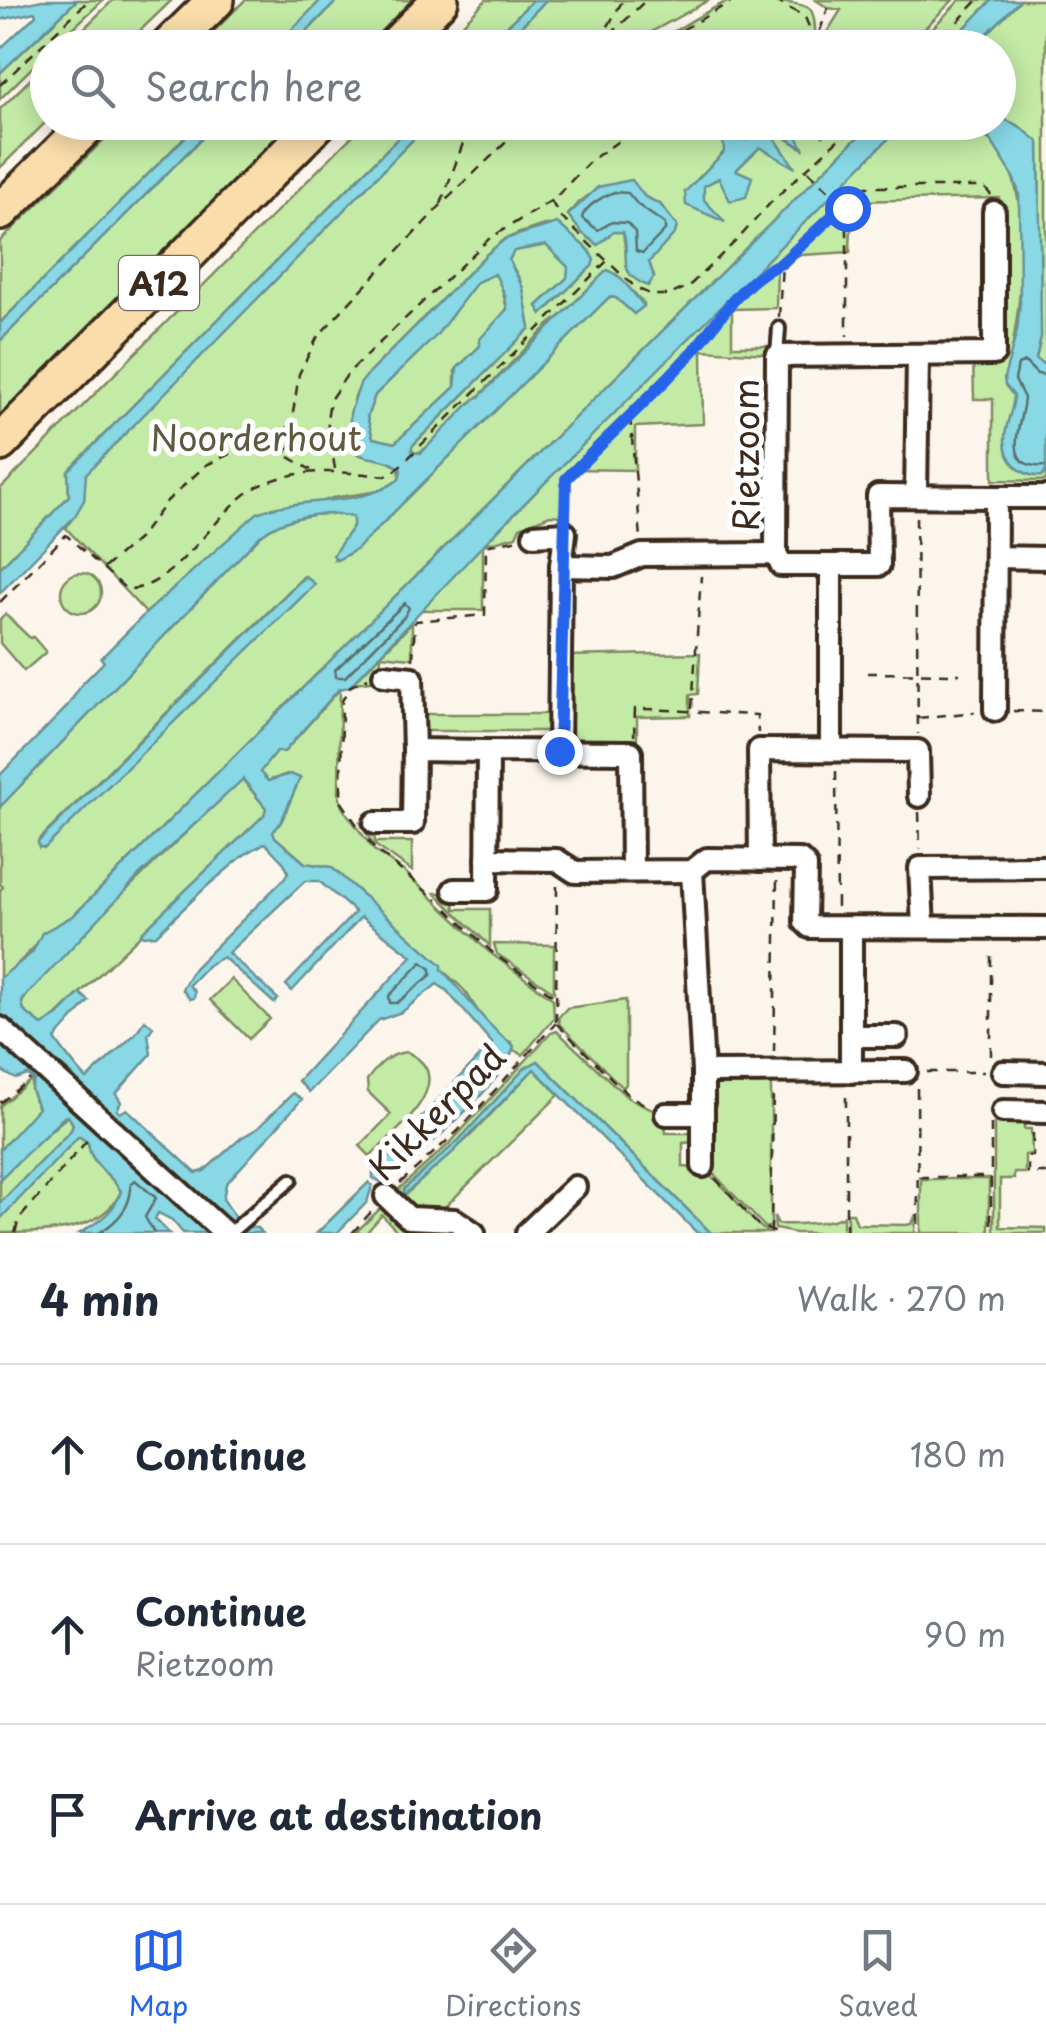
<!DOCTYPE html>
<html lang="en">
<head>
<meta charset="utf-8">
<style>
  body { margin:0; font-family:"Playpen Sans",sans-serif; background:#f6f6f7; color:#1f2937 }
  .stop { position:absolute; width:30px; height:30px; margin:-22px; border:8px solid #2563eb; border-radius:50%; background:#fff }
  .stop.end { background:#2563eb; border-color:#fff; box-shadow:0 2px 10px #0008 }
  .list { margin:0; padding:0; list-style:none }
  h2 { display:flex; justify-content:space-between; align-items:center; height:130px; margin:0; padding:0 40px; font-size:42px }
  h2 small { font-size:32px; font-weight:400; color:#747a83 }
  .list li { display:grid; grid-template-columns:65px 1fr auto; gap:30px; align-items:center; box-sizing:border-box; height:180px; padding:0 40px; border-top:2px solid #e0e1e3 }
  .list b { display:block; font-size:38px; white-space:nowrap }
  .list p { margin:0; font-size:32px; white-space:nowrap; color:#747a83 }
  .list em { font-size:32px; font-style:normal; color:#747a83 }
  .icon { flex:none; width:55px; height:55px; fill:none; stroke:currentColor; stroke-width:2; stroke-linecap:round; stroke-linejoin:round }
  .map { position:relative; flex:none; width:1046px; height:1233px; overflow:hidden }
  .search { position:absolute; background:#fff; box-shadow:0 5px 25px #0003; left:30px; right:30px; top:30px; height:110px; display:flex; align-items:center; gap:25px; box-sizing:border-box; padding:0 35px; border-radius:55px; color:#747a83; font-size:38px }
  .sheet { height:670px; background:#fff }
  nav { display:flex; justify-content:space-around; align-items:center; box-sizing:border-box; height:140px; border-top:2px solid #e0e1e3; background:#fff; font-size:28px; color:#747a83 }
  nav a { display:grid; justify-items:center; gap:5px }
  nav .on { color:#2563eb }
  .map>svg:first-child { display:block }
</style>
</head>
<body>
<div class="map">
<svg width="1046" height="1233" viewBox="0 0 1046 1233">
  <rect width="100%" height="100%" fill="#fcf5ec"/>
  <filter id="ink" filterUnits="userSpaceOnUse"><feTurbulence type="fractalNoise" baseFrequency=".01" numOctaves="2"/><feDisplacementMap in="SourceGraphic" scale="20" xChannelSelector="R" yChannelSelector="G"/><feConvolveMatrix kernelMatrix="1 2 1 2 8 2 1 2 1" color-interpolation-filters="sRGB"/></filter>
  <g filter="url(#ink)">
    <g fill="#c3eba6" stroke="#7f8a62" stroke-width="2.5" fill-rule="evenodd">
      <path d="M77 0H103L53 47 48 48 47 53 0 99V73Z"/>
      <path d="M113 0H172L123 47 64 48Z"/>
      <path d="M245 0H321L275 47 197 48Z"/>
      <path d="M338 0H412L365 47 291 48Z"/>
      <path d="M486 0H533L486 47 439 48Z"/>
      <path d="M546 0H709L653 31 661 39C682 27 703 13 724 3 738 0 800 0 810 9 818 19 812 36 819 47L501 48Z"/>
      <path d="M816 0H953L905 48 834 47 826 34 841 10 828 8Z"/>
      <path d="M960 0H992L946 47 913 48Z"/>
      <path d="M1020 0H1046V366L1036 359 1041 336 1039 143 1019 126 999 117 998 48H974Z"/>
      <path d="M47 63V121L0 168V109Z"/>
      <path d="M121 123H199L0 323V241Z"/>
      <path d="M217 123H291L0 416V341Z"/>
      <path d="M365 123H413L68 471 69 496 0 568V489Z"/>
      <path d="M429 123H767L745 140 729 136 724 152 685 192 723 220 704 200 703 186 735 171 760 147 793 166 774 137 778 133 802 148 789 123H807L824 137 816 123H872L73 916C43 930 28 960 0 978V890L3 887 0 884V807L261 535C285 516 323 510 353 517L354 526 334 560H337L357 549 609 297 616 298 634 313 644 304 616 274 549 325 430 446 415 454 411 447 530 328 520 280 509 260 514 251 546 245 569 267 567 278 537 306 542 314 592 266 560 225H544L520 233 505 239 487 254 368 374 355 396 352 410 382 459 399 465 400 479 380 491 332 498 260 526 146 613 66 528 84 500 85 474ZM628 181 645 197 660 204 677 226 675 233 649 262 654 277 638 280 628 271 623 232H613L606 239 588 237 568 215C583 194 604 185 628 181ZM304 576 39 847 38 841Z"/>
      <path d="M956 130C969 132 983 133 992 142 1041 189 1018 325 1005 385L1014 396C1012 427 998 434 1015 466L1042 476 1046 471V481L993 480V399H974L973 357 997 356 999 198 852 201 850 252 786 256 777 261 776 308 732 309V346H767L768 354 702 350 703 424 635 427V470L571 469 563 477 565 520 562 516 550 515 520 527 516 536 483 545V610H420L483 545 889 136 896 131Z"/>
      <path d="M492 274 499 277 507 309 480 346 455 371V387L395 443 373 438 367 417 375 395 435 336 477 282Z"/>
      <circle cx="81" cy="593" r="20"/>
      <path d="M5 614 30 638 33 637 46 652 24 671 0 643V619Z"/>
      <path d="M412 623V658L381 655 380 680 353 683Z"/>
      <path d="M700 653 698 694 690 695V716L637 717V741L568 739 567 656Z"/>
      <path d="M340 689 339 794 342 807 374 850 406 873 488 951 553 999 554 1018 523 1055 514 1050 512 1043C490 1033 479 1013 467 994 461 985 449 977 442 970L441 965 331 867 305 863 275 837 272 832 281 822 300 778 287 774 268 781 259 772 277 750 285 751Z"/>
      <path d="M423 714H551L550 731H425Z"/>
      <path d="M242 779 266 808 265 815 48 1024 42 1025 24 1011 22 1002C39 977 63 955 85 932 136 879 189 830 242 779Z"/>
      <path d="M360 822H373L375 842H412V871L372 843Z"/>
      <path d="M452 892 455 909H490V946L435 893Z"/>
      <path d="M494 944 554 945V992L497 954Z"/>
      <path d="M231 979 270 1019 249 1039 210 1000Z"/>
      <path d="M626 1000V1084L623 1088 560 1025 558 1018 567 1008Z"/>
      <path d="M557 1031 628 1098 664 1114 666 1133H698L696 1142 683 1143V1167C722 1167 738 1214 769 1233H711L538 1061 525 1068 458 1141 404 1190 405 1195 471 1135 534 1069 559 1095 445 1207 451 1218 414 1215 404 1199 396 1197 400 1188 450 1143 551 1033Z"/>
      <path d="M407 1052C463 1079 395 1132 370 1156L360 1146 391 1114 368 1092 367 1080C378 1065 388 1054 407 1052Z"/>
      <path d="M771 1076V1226L766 1228 709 1169V1091L719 1080Z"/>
      <path d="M32 1079 31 1089 38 1109 0 1150V1106Z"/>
      <path d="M994 1112 1024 1118V1129H1031L1032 1154 1025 1155V1173H1014V1179H1000V1227L1046 1228V1233H994Z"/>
      <path d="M68 1116 73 1124 71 1130 0 1203V1179L27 1150Z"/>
      <path d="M79 1136 88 1143C91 1166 110 1173 121 1191 103 1233 45 1233 0 1233V1219Z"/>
      <rect x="921" y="1179" width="68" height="54"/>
      <path d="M384 1205 399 1222 413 1221 468 1233H399L382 1215 366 1233H355Z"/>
      <path d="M847 1213H853L857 1224 906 1225 912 1224 916 1214 915 1233H847Z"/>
      <path d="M774 1216 778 1224C792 1225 833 1223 843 1216V1233H795L775 1229Z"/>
    </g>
    <g fill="#88d8e5" stroke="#699295" stroke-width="2.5" fill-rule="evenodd">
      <path d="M42 0H77L0 73V49L36 15 35 12 0 20V9Z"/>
      <path d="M321 0H338L291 47H275Z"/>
      <path d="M533 0H546L501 47H486Z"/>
      <path d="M992 0H1020L974 47H946Z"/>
      <path d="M999 117 1019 126 1039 142 1041 337 1036 359 1046 366V471L1042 476C1022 478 1004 460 1005 438 1005 424 1013 411 1014 396L1005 385 1004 378 1017 331 1020 302 1019 193 1012 174 990 139 975 132 896 131 483 545 349 687 339 689 284 752 277 751 260 772 268 781 290 774 300 778 281 822 273 832 275 837 305 863 331 867 442 965V970C466 995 485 1025 514 1046 507 1081 414 1160 383 1183L373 1178V1171L410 1138 420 1119 492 1043 446 990 437 984 402 1012 379 1020 309 1092 298 1081 412 956 361 917 292 991 286 985 355 912 319 881H305L228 953 278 999 274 1003 223 957 208 965 189 985 195 992 194 998 190 999 182 989 194 968 285 878 288 872 284 863 265 843 244 855 206 887 156 935 143 936 141 933 264 815 266 808 243 779 141 874 25 997 22 1002 24 1011 42 1025 58 1015 80 993 89 1001 55 1039C61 1048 80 1073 87 1079L135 1034 145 1020 153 1027 148 1034 151 1054 116 1094 121 1102 117 1110 120 1113 127 1109 196 1173 204 1171 241 1138 258 1128 293 1093 302 1099 226 1184 223 1199C234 1214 238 1227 257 1228L262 1233H240L119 1125 72 1075 0 1014V978L32 953 42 933 73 916 872 123 998 122Z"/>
      <path d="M767 122 789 123 804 149 779 133 774 137 795 168 760 147 736 170 752 177 746 197 730 201 719 178 704 186V200L725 222 686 205 685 192 724 152 723 139 729 135 746 140Z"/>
      <path d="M199 123H217L0 341V323Z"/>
      <path d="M413 123H429L86 474 84 500 75 516 0 593V568L69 496 68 471Z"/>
      <path d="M632 180 645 197 660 204 677 226 675 233 649 262 654 277 648 286C613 272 632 254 623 232H613L598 245 582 233 568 215 598 187Z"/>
      <path d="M557 223 589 250 594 260 592 266 542 314 537 306 567 278 568 267 546 245 514 251 509 260 523 288 530 328 412 446V452L421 453 474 399 479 397 605 272 608 270 621 278 644 306 634 314 616 298 609 297 357 549 337 560 333 555 353 526V517C323 510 285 516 261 535L0 807V775L66 708 83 683 104 662 101 658 146 613 257 513C298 496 367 507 399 479L401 470C387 455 365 462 350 449V413L360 384 368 374 487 254 505 239ZM495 274 505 295 507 309 480 339V346L457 368 455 387 395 443 373 438 367 417 375 395 436 336 477 282Z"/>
      <path d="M305 576 315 584 45 848 39 847 38 842Z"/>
      <path d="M0 1045 46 1081 209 1233H183L172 1220 158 1213 155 1219 169 1233H80C99 1221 114 1213 121 1191 110 1173 91 1166 88 1143L79 1136 0 1219V1203L71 1130 73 1124 68 1116 64 1117 0 1179V1150L38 1108 31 1089 34 1080 28 1075 16 1079 0 1070Z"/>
      <path d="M538 1061 711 1233H697L534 1069 452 1153 403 1196 404 1189 458 1141 525 1068Z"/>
      <path d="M369 1182 372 1186 367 1202 337 1233H317Z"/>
    </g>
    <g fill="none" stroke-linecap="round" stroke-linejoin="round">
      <g stroke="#5a706e" stroke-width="2.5">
        <path d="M614 192 628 193 638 205 665 224V230L643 253 636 251 635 232 627 223 612 222 598 230 582 218C584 207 603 196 614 192Z"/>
        <path d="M1046 375 1037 374 1025 362 1018 365 1015 380 1024 398C1023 422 998 470 1046 466"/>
        <path d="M405 603 409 608 404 617 345 677H336L335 670Z"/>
        <path d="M422 962 431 969V975L397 1003H390L389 996Z"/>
        <path d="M99 1233C117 1222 132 1206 131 1184L135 1180 156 1198 145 1217 154 1233"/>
      </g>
      <defs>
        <g id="service">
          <path d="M777 356 779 328"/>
          <path d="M230 1233 291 1180"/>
        </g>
        <g id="minor">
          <path d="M916 496 918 356"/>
          <path d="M996 497H1046"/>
          <path d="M534 535 565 533 561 566"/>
          <path d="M776 554 777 356 994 354V212"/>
          <path d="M997 557 1046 558"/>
          <path d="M384 675 412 678 414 750"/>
          <path d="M831 750V566"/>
          <path d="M559 751 561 566 613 567 642 555 776 554 781 565H879L878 496 996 497 995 710"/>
          <path d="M375 823H413L414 750 488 751"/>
          <path d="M487 859 557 860 575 872 692 871 707 859 800 860 806 866 805 922 810 927 1046 928"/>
          <path d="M760 860 759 750 918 751 919 796"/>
          <path d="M692 871 703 1072V1166"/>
          <path d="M454 890H487L488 751 631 752 632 870"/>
          <path d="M923 927 920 868 1046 867"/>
          <path d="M0 1028 225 1233"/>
          <path d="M851 1036H897"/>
          <path d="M703 1072 906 1071"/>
          <path d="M851 1072V928"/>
          <path d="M1003 1072 1046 1073"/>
          <path d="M1003 1111 1046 1112"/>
          <path d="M666 1114H703"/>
          <path d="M386 1196 409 1218 455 1220 474 1233"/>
          <path d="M527 1233 575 1187"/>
        </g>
        <g id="motorway">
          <path d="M167 48 216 0"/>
          <path d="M393 48 440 0"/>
          <path d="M0 212 91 122"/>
          <path d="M0 443 319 122"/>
        </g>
      </defs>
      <use href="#service" stroke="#3b2a1e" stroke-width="18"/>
      <use href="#minor" stroke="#3b2a1e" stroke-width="28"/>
      <use href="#motorway" stroke="#3b2a1e" stroke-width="42"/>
      <g stroke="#3b2a1e" stroke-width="2.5" stroke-dasharray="10 8" stroke-linecap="butt">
        <path d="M774 0 805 17 811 32 823 48"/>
        <path d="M599 42 623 0"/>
        <path d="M597 48 646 0"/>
        <path d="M651 48 734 0"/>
        <path d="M756 48 770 38 817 39 828 8"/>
        <path d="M933 48 978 0"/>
        <path d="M0 85 89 0"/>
        <path d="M808 171 847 208V336"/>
        <path d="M551 201 560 216 606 260"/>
        <path d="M441 204 466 135"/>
        <path d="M779 317 782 263 861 187H984L991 195"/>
        <path d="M630 417 641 538"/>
        <path d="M292 427 293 443 284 454 311 470"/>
        <path d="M335 469 327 420 330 400 349 372 490 238 554 199 590 161 646 122"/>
        <path d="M566 517V479C608 436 654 395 694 350 720 320 743 278 782 263"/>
        <path d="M916 517 918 734"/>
        <path d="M104 568 140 537 167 501 206 465 291 426 299 374 318 336 440 206 527 122"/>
        <path d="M0 602 66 535 126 589C175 592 217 507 257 487 298 466 343 472 386 476L395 471 607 261 636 288 652 295H670L689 286 739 238 773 200 857 122"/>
        <path d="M413 660 415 621 485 615 486 546 518 539"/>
        <path d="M867 673 960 674"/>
        <path d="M692 708 701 576"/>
        <path d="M1013 711 1046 712"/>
        <path d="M918 718 975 712"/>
        <path d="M634 736 635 709C676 709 715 714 757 715L758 733"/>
        <path d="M836 771 837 908"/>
        <path d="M919 812 920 849"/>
        <path d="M357 825 341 801 342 701 349 687 368 678"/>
        <path d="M368 840 375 849 437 900"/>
        <path d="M447 909 494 954 557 998"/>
        <path d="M556 1022 557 885"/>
        <path d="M557 1024 626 1093 647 1106"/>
        <path d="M774 1052 777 880"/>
        <path d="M991 1056V949"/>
        <path d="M927 1072H984"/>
        <path d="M917 1088 918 1233"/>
        <path d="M0 1103 30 1079"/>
        <path d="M991 1124V1233"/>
        <path d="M1033 1133V1156H1028V1173H1046"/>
        <path d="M918 1177H990"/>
        <path d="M715 1178 758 1225 776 1233"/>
        <path d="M400 1183 458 1131 556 1023"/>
        <path d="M15 1233 19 1219 90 1137"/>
        <path d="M352 1233 373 1210"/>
        <path d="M771 1233 773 1090"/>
        <path d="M846 1233V1090"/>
      </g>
      <use href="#service" stroke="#fff" stroke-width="10"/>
      <use href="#minor" stroke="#fff" stroke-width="20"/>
      <use href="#motorway" stroke="#faddab" stroke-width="35"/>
    </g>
  </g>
  <g fill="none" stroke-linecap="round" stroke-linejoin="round" filter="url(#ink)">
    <path stroke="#2563eb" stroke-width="12" d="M559 751 566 479C608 436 654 395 694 350 720 320 743 278 782 263L844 205 847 208"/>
  </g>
  <g text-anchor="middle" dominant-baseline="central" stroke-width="10" stroke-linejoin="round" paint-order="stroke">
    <rect fill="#fff" stroke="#766a62" stroke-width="2.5" x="119" y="256" width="80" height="54" rx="8"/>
    <g font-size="32" font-weight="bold" fill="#3b2a1e">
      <text x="159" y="283">A12</text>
    </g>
    <g font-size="35" fill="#5d5a40" stroke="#fff">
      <text x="256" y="436">Noorderhout</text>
    </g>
    <g font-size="35" fill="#3b2a1e" stroke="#fff">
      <text transform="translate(744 455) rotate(-90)">Rietzoom</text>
      <text transform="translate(436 1111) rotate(-45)">Kikkerpad</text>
    </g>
  </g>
</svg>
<div class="stop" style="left:847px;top:208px"></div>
<div class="stop end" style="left:559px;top:751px"></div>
<div class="search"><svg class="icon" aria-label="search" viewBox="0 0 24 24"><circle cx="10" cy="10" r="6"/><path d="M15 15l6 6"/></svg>Search here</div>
</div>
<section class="sheet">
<h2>4 min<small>Walk · 270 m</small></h2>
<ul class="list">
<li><svg class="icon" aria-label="ahead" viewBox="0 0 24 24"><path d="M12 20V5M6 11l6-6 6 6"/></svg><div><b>Continue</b></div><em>180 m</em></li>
<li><svg class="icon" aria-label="ahead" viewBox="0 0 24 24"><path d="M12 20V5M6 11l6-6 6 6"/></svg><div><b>Continue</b><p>Rietzoom</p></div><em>90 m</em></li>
<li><svg class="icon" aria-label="arrive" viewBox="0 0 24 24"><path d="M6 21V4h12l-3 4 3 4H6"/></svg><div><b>Arrive at destination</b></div></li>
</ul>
</section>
<nav>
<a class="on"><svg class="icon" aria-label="map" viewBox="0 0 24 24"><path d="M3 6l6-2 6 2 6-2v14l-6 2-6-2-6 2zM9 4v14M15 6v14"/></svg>Map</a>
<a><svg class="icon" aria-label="directions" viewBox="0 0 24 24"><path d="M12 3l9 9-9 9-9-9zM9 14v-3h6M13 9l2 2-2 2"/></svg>Directions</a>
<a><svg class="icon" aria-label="saved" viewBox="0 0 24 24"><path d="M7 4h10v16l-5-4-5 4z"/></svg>Saved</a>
</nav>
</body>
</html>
